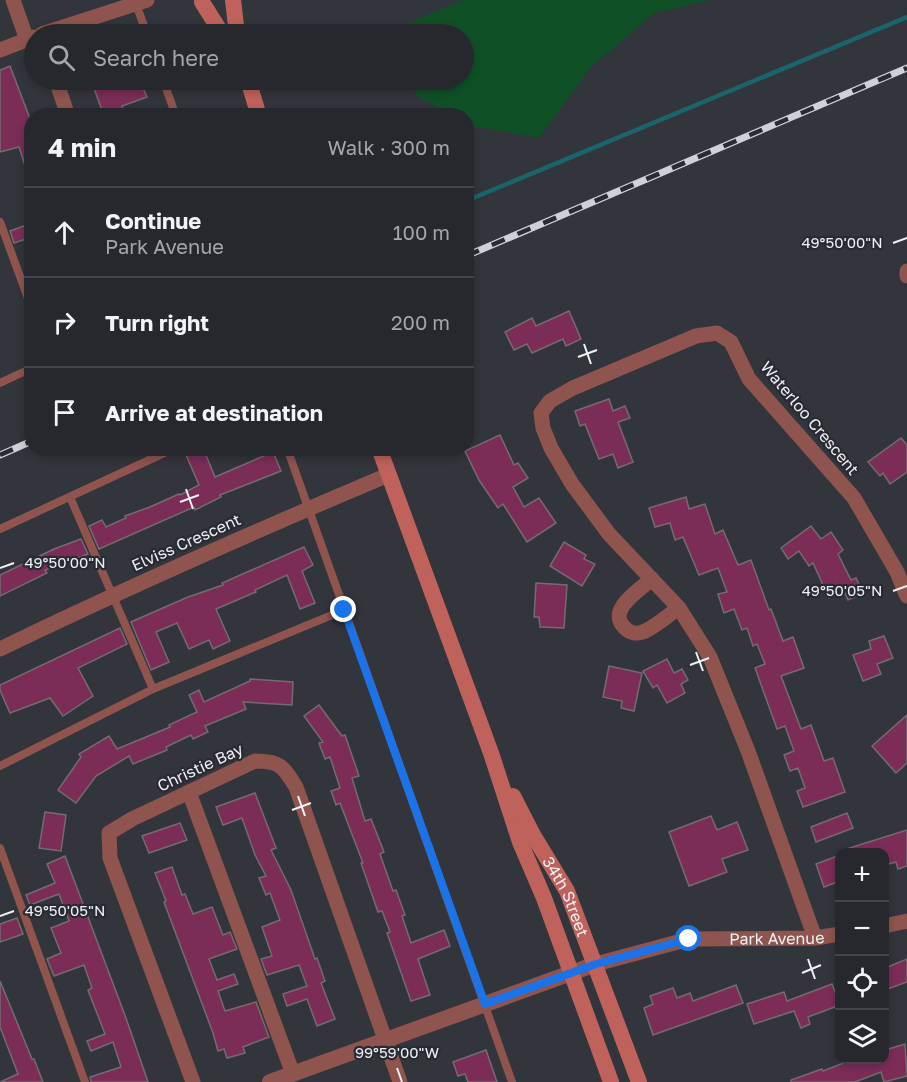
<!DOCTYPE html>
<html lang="en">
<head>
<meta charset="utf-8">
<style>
  body { margin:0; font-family:"Golos Text",sans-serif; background:#323439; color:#f1f3f6 }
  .controls { position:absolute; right:18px; bottom:18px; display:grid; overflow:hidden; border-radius:12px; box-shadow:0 3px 9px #0003 }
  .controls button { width:54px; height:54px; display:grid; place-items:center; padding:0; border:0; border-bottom:2px solid #424449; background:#26282d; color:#f1f3f6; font:30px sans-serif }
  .stop { position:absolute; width:18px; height:18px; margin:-14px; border:4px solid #1a73e8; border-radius:50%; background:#fff }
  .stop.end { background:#1a73e8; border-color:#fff; box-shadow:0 2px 6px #0008 }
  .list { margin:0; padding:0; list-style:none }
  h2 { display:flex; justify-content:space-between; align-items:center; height:78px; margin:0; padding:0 24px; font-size:26px }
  h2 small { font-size:20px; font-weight:400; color:#a4a6aa }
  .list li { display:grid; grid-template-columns:39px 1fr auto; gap:18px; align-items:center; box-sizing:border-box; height:90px; padding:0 24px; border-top:2px solid #424449 }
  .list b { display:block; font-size:22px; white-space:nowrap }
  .list p { margin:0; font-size:20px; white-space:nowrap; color:#a4a6aa }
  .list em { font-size:20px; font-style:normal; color:#a4a6aa }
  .icon { flex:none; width:33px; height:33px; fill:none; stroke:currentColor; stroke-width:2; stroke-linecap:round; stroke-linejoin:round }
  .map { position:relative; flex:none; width:907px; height:1082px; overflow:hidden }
  .search { position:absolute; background:#26282d; box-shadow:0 3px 9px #0003; left:24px; top:24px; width:450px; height:66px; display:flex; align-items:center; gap:15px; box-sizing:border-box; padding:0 21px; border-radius:33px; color:#a4a6aa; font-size:22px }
  .panel { position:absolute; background:#26282d; box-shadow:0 3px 9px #0003; left:24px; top:108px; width:450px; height:348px; border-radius:24px }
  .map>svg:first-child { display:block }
</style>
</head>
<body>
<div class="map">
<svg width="907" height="1082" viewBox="0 0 907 1082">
  <rect width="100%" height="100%" fill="#33353c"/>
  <path fill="#105027" d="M463 0H711L654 13 591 67 539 138 473 126 467 123 466 116 453 115 418 97 410 80H464V34H391L389 31Z"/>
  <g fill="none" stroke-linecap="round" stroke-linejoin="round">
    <path stroke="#19656b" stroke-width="4.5" d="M466 201 907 17"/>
  </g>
  <g fill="#7b2d58" stroke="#746b6f" stroke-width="1.5">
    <path d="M10 66 32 124V178H29L19 147 0 152V70Z"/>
    <path d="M91 80H119L123 88 140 81 147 97 122 106 125 116H104Z"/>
    <path d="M32 223V237L14 243 10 231Z"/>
    <path d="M569 311 581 339 566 346 563 339 532 353 527 344 514 350 505 332 532 318 536 326Z"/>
    <path d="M609 399 613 411 625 406 630 418 618 422 633 462 618 468 613 454 599 459 585 424 580 426 575 411Z"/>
    <path d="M500 435 514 465 518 463 528 478 513 487 524 507 539 498 556 523 527 542 503 504 498 508 479 480 465 451Z"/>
    <path d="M901 438 907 445V472L890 484 883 473 880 476 868 462Z"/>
    <path d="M183 448H203L215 477 273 452 281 471 220 495 221 497 195 510 194 507 99 549 89 526 102 520 106 527 126 518 125 516 150 507 179 494 180 495 199 485Z"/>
    <path d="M686 497 689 509 705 504 715 534 723 530 738 565 751 560 769 610 771 609 783 641 793 637 804 668 781 676 801 729 811 725 824 761 833 758 845 792 803 807 797 791 805 788 798 768 790 771 784 755 794 751 785 726 777 729 755 668 765 664 757 644 753 646 747 628 742 630 734 609 724 613 718 594 727 592 718 568 699 575 683 537 675 540 670 523 655 527 649 508Z"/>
    <path d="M811 526 821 539 831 532 843 550 838 554 851 580 856 578 863 593 848 600 844 591 829 598 813 563 809 566 799 551 788 559 781 548Z"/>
    <path d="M81 539 88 554 45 570 47 573 0 596V575L54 549Z"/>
    <path d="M564 542 586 555 584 559 595 564 582 586 550 566Z"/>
    <path d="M304 547 313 565 302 571 315 603 300 609 287 575 255 590 256 592 216 609 230 641 213 649 209 640 189 649 177 623 156 632 169 662 151 670 131 622 188 597 223 585 222 583Z"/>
    <path d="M536 583 567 585 564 628 540 627 539 617H534Z"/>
    <path d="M120 628 127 644 78 668 93 696 63 716 50 698 10 713 0 690V685Z"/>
    <path d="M884 636 893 658 877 664 881 674 863 681 853 655 871 649 869 641Z"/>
    <path d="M667 659 674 673 682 669 688 680 681 684 685 693 667 703 657 685 653 688 643 671Z"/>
    <path d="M609 666 642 673 634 711 621 708 622 701 603 697Z"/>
    <path d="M250 679 293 682 292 705 243 702 246 709 205 726 208 732 193 739 191 735 166 747 167 750 133 764 129 756 96 776 76 803 58 790 81 757 79 754 109 736 117 749 170 727 169 725 197 712 189 695 199 690 204 702 250 681Z"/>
    <path d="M319 705 342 736 345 735 359 776 352 778 365 821 371 819 384 852 380 854 393 891 396 890 405 915 402 916 411 943 444 930 450 946 418 959 430 995 411 1001 387 933 390 932 382 911 378 912 361 863H363L340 803 336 805 331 791 340 788 330 757 325 759 319 743 323 742 304 716Z"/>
    <path d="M907 715V763L896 773 872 746Z"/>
    <path d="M255 793 276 848 271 850 291 890 315 959 317 958 325 981 321 983 335 1019 317 1026 307 999 287 1006 283 994 307 986 299 965 267 975 261 959 272 956 262 927 280 920 270 893 266 895 259 878 266 876 255 855 242 818 223 825 216 807Z"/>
    <path d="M45 812 66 815 61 851 39 848Z"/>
    <path d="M847 813 853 828 816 842 811 827Z"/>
    <path d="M711 816 717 830 737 822 748 850 722 859 727 872 689 886 669 832Z"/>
    <path d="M180 823 187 840 149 853 142 836Z"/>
    <path d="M907 830V866L898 869 896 862 885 865V852H843V850Z"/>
    <path d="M840 855V881L824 887 816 864Z"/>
    <path d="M65 856 126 1018 148 1082H91L90 1077 121 1067 113 1042 91 1051 87 1041 105 1034 88 990 92 988 84 965 54 976 47 959 61 953 51 928 69 921 59 894 30 905 26 895 55 883 47 864Z"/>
    <path d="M172 867 182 895 185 894 193 914 212 907 223 935 230 932 237 949 209 959 217 980 234 974 238 984 218 991 225 1011 256 1002 269 1037 243 1047 245 1053 227 1058 224 1049 218 1051 213 1033 164 902 166 901 155 873Z"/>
    <path d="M17 918 23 934 0 942V924Z"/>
    <path d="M907 959V982L885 990V968Z"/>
    <path d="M0 981 32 1059H34L43 1082H0L18 1074 0 1027Z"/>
    <path d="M832 984 840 1005 808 1017 810 1024 801 1028 794 1011 754 1024 747 1004 784 992 787 1001Z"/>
    <path d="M736 985 743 1003 653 1035 644 1008 653 1004 650 996 673 988 677 998 690 993 693 1001Z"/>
    <path d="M905 1044 907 1076 884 1082 881 1072 855 1082H791V1080L822 1069 823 1071 854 1059H885V1050Z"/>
    <path d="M486 1050 497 1082H468L465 1074 458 1076 453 1062Z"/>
  </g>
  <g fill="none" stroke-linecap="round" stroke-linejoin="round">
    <g stroke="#8f544e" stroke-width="8">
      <path d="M136 4 147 34"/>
      <path d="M163 80 176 116"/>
      <path d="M0 222 32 309"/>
      <path d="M0 383 32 368"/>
      <path d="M287 448 512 1082"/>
      <path d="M70 497 153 689"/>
      <path d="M0 529 175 448"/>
      <path d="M0 766 153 689 344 610"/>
      <path d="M0 848 85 1082"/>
    </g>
    <g stroke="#8f544e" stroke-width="15">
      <path d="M13 0 27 40"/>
      <path d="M42 34 147 0"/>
      <path d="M0 50 34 37"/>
      <path d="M56 80 68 116"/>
      <path d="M907 271V276"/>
      <path d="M652 579C638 591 605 611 626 629 630 633 637 634 643 632 655 627 668 615 679 608"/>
      <path d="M0 649C128 587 258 530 388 475"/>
      <path d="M189 792 293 1074"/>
      <path d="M884 926 907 921"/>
      <path d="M815 938 748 751 710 657 679 608 609 534 572 484 551 448 543 428 541 413 550 401 573 388 696 336 717 333 731 342 749 379 854 498 897 572 907 596"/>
      <path id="s1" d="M596 964 689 939 815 938 840 934"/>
      <path d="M193 1082 110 858 109 833 132 819 255 761C280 761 283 766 296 787L400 1082"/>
    </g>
    <path stroke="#8f544e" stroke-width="16" d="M270 1082 596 964"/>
    <g stroke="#bf625b" stroke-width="16">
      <path d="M233 0 237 34"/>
      <path d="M202 2 222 34"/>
      <path d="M248 80 259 116"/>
      <path d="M379 448 491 753 520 842 544 898 611 1082"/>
      <path id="s2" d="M513 796 533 835 567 891 639 1082"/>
    </g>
    <defs>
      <g id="rail">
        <path d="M466 256 907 68"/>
        <path d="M0 455 32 441"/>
      </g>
    </defs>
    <use href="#rail" stroke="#cfd1d6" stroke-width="7"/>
    <use href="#rail" stroke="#292b32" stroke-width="4.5" stroke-dasharray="14" stroke-linecap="butt"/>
  </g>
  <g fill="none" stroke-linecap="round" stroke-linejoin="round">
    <path stroke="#1a73e8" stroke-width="8" d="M344 610 485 1004 596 964 689 939"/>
  </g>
  <path fill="none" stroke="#eef0f4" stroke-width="2" d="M893 243 907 238M584 344 591 364M578 357 597 350M186 489 193 509M180 502 199 495M0 568 14 563M893 591 907 586M696 652 703 671M690 665 709 658M298 796 305 816M292 810 311 803M0 916 14 911M808 959 815 979M802 973 821 965M397 1068 402 1082"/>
  <g text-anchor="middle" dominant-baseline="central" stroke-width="4.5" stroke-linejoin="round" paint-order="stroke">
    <g font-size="16" fill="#eef0f4" stroke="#292b32">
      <text transform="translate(810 418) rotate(50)">Waterloo Crescent</text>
      <text transform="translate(186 542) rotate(-24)">Elviss Crescent</text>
      <text transform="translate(200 767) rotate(-25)">Christie Bay</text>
      <text stroke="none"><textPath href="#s2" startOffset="114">34th Street</textPath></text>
      <text stroke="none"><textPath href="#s1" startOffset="184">Park Avenue</textPath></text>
    </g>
  </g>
  <g font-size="15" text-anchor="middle" fill="#eef0f4" stroke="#292b32" stroke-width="4.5" stroke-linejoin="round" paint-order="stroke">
    <text x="842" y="248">49°50'00"N</text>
    <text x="65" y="568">49°50'00"N</text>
    <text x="842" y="596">49°50'05"N</text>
    <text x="65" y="916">49°50'05"N</text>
    <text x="397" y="1058">99°59'00"W</text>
  </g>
</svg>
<div class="controls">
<button>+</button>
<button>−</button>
<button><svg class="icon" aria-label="locate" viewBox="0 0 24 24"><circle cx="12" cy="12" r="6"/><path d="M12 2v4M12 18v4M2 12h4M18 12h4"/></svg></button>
<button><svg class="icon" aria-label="layers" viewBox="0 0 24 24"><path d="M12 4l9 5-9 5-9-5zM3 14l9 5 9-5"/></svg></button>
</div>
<div class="stop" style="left:689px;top:939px"></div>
<div class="stop end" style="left:344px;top:610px"></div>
<div class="search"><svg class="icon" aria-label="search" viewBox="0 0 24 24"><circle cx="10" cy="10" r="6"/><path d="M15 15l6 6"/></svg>Search here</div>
<section class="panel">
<h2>4 min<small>Walk · 300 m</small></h2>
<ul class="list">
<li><svg class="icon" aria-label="ahead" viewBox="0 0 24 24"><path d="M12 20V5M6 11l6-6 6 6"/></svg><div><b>Continue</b><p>Park Avenue</p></div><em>100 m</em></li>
<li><svg class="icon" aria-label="right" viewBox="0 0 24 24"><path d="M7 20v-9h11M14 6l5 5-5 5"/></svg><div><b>Turn right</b></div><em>200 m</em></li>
<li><svg class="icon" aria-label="arrive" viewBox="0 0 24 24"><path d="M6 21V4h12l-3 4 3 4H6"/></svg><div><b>Arrive at destination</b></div></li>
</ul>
</section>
</div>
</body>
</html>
